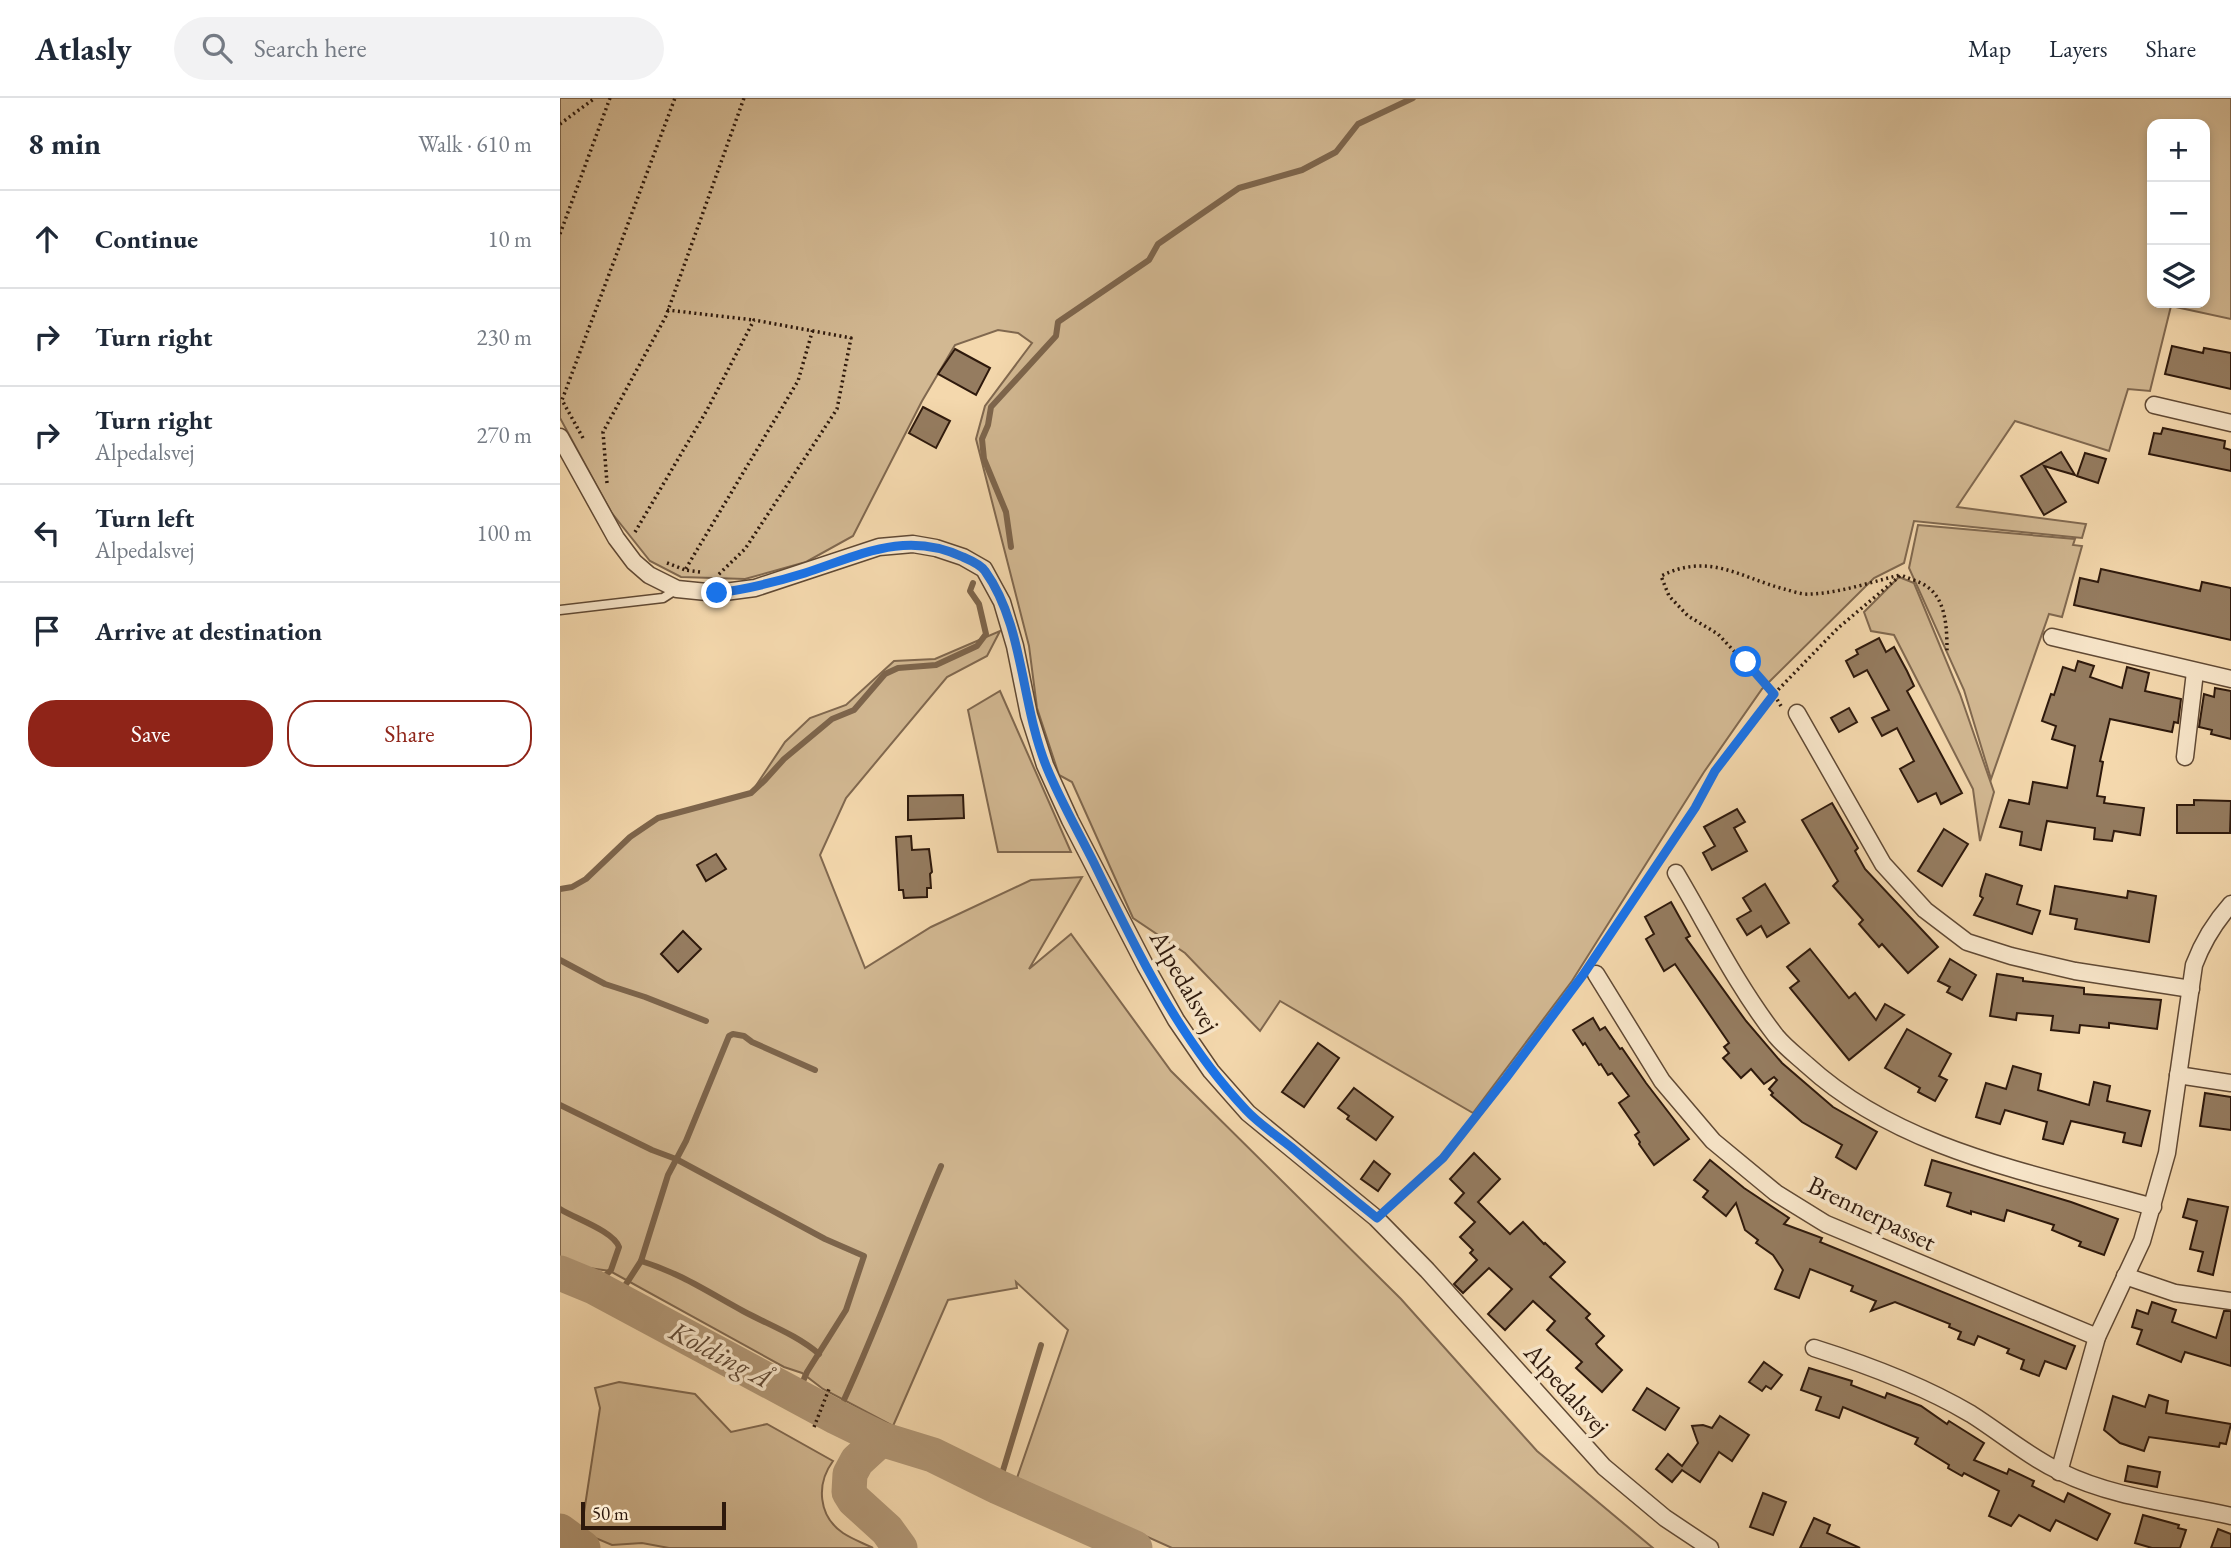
<!DOCTYPE html>
<html lang="en">
<head>
<meta charset="utf-8">
<style>
  body { margin:0; font-family:"EB Garamond",serif; background:#f2f2f3; color:#1f2937 }
  .controls { position:absolute; right:21px; top:21px; display:grid; overflow:hidden; border-radius:14px; box-shadow:0 4px 10px #0003 }
  .controls button { width:63px; height:63px; display:grid; place-items:center; padding:0; border:0; border-bottom:2px solid #e0e1e3; background:#fff; color:#1f2937; font:35px sans-serif }
  .scale { position:absolute; left:21px; bottom:18px; width:145px; box-sizing:border-box; padding-left:7px; border:4px solid #2e190c; border-top:0; font-size:19px; line-height:24px; white-space:nowrap; color:#2e190c; -webkit-text-stroke:5px #f8e6ca; paint-order:stroke }
  .stop { position:absolute; width:21px; height:21px; margin:-16px; border:5px solid #1a73e8; border-radius:50%; background:#fff }
  .stop.end { background:#1a73e8; border-color:#fff; box-shadow:0 2px 7px #0008 }
  .list { margin:0; padding:0; list-style:none }
  h2 { display:flex; justify-content:space-between; align-items:center; height:91px; margin:0; padding:0 28px; font-size:30px }
  h2 small { font-size:23px; font-weight:400; color:#747a83 }
  .list li { display:grid; grid-template-columns:46px 1fr auto; gap:21px; align-items:center; box-sizing:border-box; height:98px; padding:0 28px; border-top:2px solid #e0e1e3 }
  .list b { display:block; font-size:26px; white-space:nowrap }
  .list p { margin:0; font-size:23px; white-space:nowrap; color:#747a83 }
  .list em { font-size:23px; font-style:normal; color:#747a83 }
  .actions { display:flex; gap:14px; padding:21px 28px }
  .actions a { flex:1; padding:16px 0; border:2px solid #8f2418; border-radius:28px; text-align:center; font-size:24px; color:#8f2418 }
  .actions .main { background:#8f2418; color:#fff }
  .icon { flex:none; width:38px; height:38px; fill:none; stroke:currentColor; stroke-width:2; stroke-linecap:round; stroke-linejoin:round }
  .map { position:relative; flex:none; width:1671px; height:1450px; overflow:hidden }
  header { display:flex; align-items:center; gap:42px; box-sizing:border-box; height:98px; padding:0 35px; background:#fff; border-bottom:2px solid #e0e1e3 }
  header strong { font-size:33px }
  nav { display:flex; gap:38px; margin-inline-start:auto; font-size:24px }
  .search { width:490px; height:63px; background:#f2f2f3; display:flex; align-items:center; gap:18px; box-sizing:border-box; padding:0 24px; border-radius:38px; color:#747a83; font-size:26px }
  main { display:flex }
  aside { flex:1; background:#fff }
  .map>svg:first-child { display:block }
</style>
</head>
<body>
<header>
<strong>Atlasly</strong>
<div class="search"><svg class="icon" aria-label="search" viewBox="0 0 24 24"><circle cx="10" cy="10" r="6"/><path d="M15 15l6 6"/></svg>Search here</div>
<nav><a>Map</a><a>Layers</a><a>Share</a></nav>
</header>
<main>
<aside>
<h2>8 min<small>Walk · 610 m</small></h2>
<ul class="list">
<li><svg class="icon" aria-label="ahead" viewBox="0 0 24 24"><path d="M12 20V5M6 11l6-6 6 6"/></svg><div><b>Continue</b></div><em>10 m</em></li>
<li><svg class="icon" aria-label="right" viewBox="0 0 24 24"><path d="M7 20v-9h11M14 6l5 5-5 5"/></svg><div><b>Turn right</b></div><em>230 m</em></li>
<li><svg class="icon" aria-label="right" viewBox="0 0 24 24"><path d="M7 20v-9h11M14 6l5 5-5 5"/></svg><div><b>Turn right</b><p>Alpedalsvej</p></div><em>270 m</em></li>
<li><svg class="icon" aria-label="left" viewBox="0 0 24 24"><path d="M17 20v-9H6M10 6l-5 5 5 5"/></svg><div><b>Turn left</b><p>Alpedalsvej</p></div><em>100 m</em></li>
<li><svg class="icon" aria-label="arrive" viewBox="0 0 24 24"><path d="M6 21V4h12l-3 4 3 4H6"/></svg><div><b>Arrive at destination</b></div></li>
</ul>
<div class="actions"><a class="main">Save</a><a>Share</a></div>
</aside>
<div class="map">
<svg width="1671" height="1450" viewBox="0 0 1671 1450">
  <rect width="100%" height="100%" fill="#f4d8ad"/>
  <filter id="stains"><feTurbulence type="fractalNoise" baseFrequency=".00286" numOctaves="4"/><feColorMatrix values="0 0 0 0 .2 0 0 0 0 .09 0 0 0 0 .02 0 0 0 .5 -.17"/></filter>
  <radialGradient id="worn" r=".72"><stop offset=".6" stop-color="#630" stop-opacity="0"/><stop offset="1" stop-color="#630" stop-opacity=".3"/></radialGradient>
  <g fill="#d2b892" stroke="#80684f" stroke-width="2" fill-rule="evenodd">
    <path d="M0 0H1671V221L1611 208 1590 293 1568 291 1549 353 1455 323 1397 409 1526 426 1522 440 1354 423 1344 465 1314 480 1202 591 1144 674 1012 883 913 1015 720 903 700 933 625 855 573 820 512 684 499 677 477 610 469 548 416 341 425 308 472 245 458 235 438 232 395 247 362 303 293 438 246 464 185 481 121 479 90 463 51 414 0 320ZM1592 26H1645V205H1592Z"/>
    <path d="M1358 427 1515 441 1513 447 1522 448 1502 519 1489 516 1431 681 1404 592 1349 470Z"/>
    <path d="M1339 479 1354 485 1400 596 1434 694 1420 743 1413 691 1334 537 1311 533 1304 514Z"/>
    <path d="M440 533 427 558 387 579 286 700 260 757 305 870 371 829 471 782 522 779 469 871 511 836 611 973 841 1201 977 1353 1093 1450H612L457 1380 508 1232 456 1184 457 1190 388 1202 333 1328 263 1291 242 1275 224 1269 50 1173 15 1168 0 1161V791L12 789 26 781 70 739 98 720 191 695 225 644 250 620 286 607 334 563 375 561Z"/>
    <path d="M440 593 511 754H438L408 612Z"/>
    <path d="M59 1284 135 1296 171 1334 207 1326 273 1363C256 1386 258 1418 283 1435 292 1441 303 1445 313 1450H109L82 1445 52 1447 21 1434 40 1310 35 1290Z"/>
  </g>
  <g fill="none" stroke-linecap="round" stroke-linejoin="round">
    <g stroke="#7d654c" stroke-width="6">
      <path d="M451 449 446 414 424 361 422 341 428 327 431 309 496 238 498 224 589 162 598 146 679 90 742 72 776 54 798 26 853 0"/>
      <path d="M0 791 12 789 26 781 70 739 98 720 191 695 205 682 224 661 272 621 294 612 325 576 338 570 376 567 417 548 426 536 419 506 410 493 413 485"/>
      <path d="M0 862 45 886 85 899 146 923"/>
      <path d="M0 1007 92 1052 116 1061 265 1141 304 1158 286 1212 247 1274 237 1297"/>
      <path d="M0 1111C16 1121 53 1133 59 1149L51 1172 34 1189"/>
      <path d="M81 1163C120 1175 148 1194 183 1213 209 1227 237 1237 259 1256"/>
      <path d="M57 1200 81 1163 108 1077 126 1043 169 938 173 936 184 938 192 944 255 972"/>
      <path d="M276 1319C315 1238 345 1151 381 1068"/>
      <path d="M438 1389 481 1247"/>
    </g>
    <g stroke="#b19776" stroke-width="35">
      <path d="M0 1175 34 1189 276 1319 321 1341 373 1357 438 1389 575 1450"/>
      <path d="M321 1341 297 1363 290 1376 289 1394 294 1402 327 1432 340 1450"/>
      <path d="M0 1433 23 1450"/>
    </g>
  </g>
  <g fill="#957c60" stroke="#2e190c" stroke-width="2">
    <path d="M1612 248 1643 255 1644 250 1671 255V291L1605 276Z"/>
    <path d="M395 251 430 270 416 297 378 276Z"/>
    <path d="M363 309 390 323 376 350 349 335Z"/>
    <path d="M1603 330 1665 343 1664 350 1671 352V373L1589 356 1594 335 1601 336Z"/>
    <path d="M1501 354 1515 377 1484 368 1506 404 1484 417 1461 378Z"/>
    <path d="M1525 355 1546 361 1538 385 1517 378Z"/>
    <path d="M1541 471 1640 493 1642 484 1671 490V542L1514 507 1520 480 1538 484Z"/>
    <path d="M1319 540 1326 554 1334 549 1347 573 1354 588 1347 593 1402 695 1381 706 1376 695 1358 704 1340 671 1354 663 1337 630 1322 638 1312 620 1329 612 1307 572 1294 579 1286 563 1298 556 1296 552Z"/>
    <path d="M1518 563 1534 568 1530 579 1562 590 1567 569 1589 575 1585 593 1621 601 1618 625 1614 624 1612 634 1550 621 1540 663 1543 664 1537 698 1545 699 1544 705 1584 710 1580 737 1554 733 1552 743 1534 741 1535 730 1487 723 1481 752 1460 747 1462 734 1440 729 1449 702 1469 706 1473 684 1507 690 1515 648 1492 641 1496 628 1482 623 1491 596 1494 597 1503 569 1515 573Z"/>
    <path d="M1655 590 1671 593V641L1651 636 1652 632 1639 629 1644 596 1654 599Z"/>
    <path d="M1289 610 1297 624 1279 634 1271 620Z"/>
    <path d="M403 697 404 720 348 722V698Z"/>
    <path d="M1634 702 1671 703 1670 735H1617V707H1634Z"/>
    <path d="M1272 705 1298 750 1295 753 1305 771 1378 849 1348 875 1322 846 1319 849 1299 826 1303 822 1273 788 1278 783 1242 722Z"/>
    <path d="M1177 711 1185 724 1174 730 1187 753 1152 772 1143 755 1155 748 1144 729Z"/>
    <path d="M1384 731 1408 746 1382 788 1358 773Z"/>
    <path d="M351 738 352 752 369 751 372 774 370 776 371 790H367V799L344 800 343 792H339L336 739Z"/>
    <path d="M156 756 166 771 146 783 137 767Z"/>
    <path d="M1426 776 1462 788 1457 806 1480 813 1472 836 1414 817 1423 800 1420 798 1421 792Z"/>
    <path d="M1205 786 1229 825 1207 839 1201 828 1187 837 1177 821 1191 813 1183 800Z"/>
    <path d="M1495 788 1567 800 1568 793 1596 798 1589 844 1515 831 1517 821 1490 816Z"/>
    <path d="M1111 804 1130 838 1126 840 1186 923 1222 965 1273 1009 1317 1034 1296 1071 1276 1059 1282 1047 1242 1024 1211 997 1213 995 1209 991 1217 982 1214 979 1204 986 1191 971 1181 980 1163 960 1169 955 1164 949 1169 945 1115 866 1104 873 1086 841 1094 836 1085 819Z"/>
    <path d="M123 833 141 851 118 874 101 856Z"/>
    <path d="M1250 851 1289 900 1295 895 1316 922 1325 906 1344 917 1289 962 1230 890 1239 883 1227 869Z"/>
    <path d="M1390 861 1416 877 1402 902 1387 894 1390 889 1378 883Z"/>
    <path d="M1437 876 1463 880V883L1524 890V896L1601 902 1597 931 1549 925V930L1520 927 1519 935 1491 932 1493 918 1457 915 1456 922 1430 918Z"/>
    <path d="M1033 920 1040 932 1045 929 1060 951 1062 950 1086 985 1129 1041 1094 1067 1079 1046 1080 1044 1075 1037 1079 1034 1059 1005 1069 998 1052 975 1048 977 1041 966 1039 967 1025 945 1023 947 1013 932Z"/>
    <path d="M1347 931 1391 956 1379 978 1387 982 1375 1003 1358 994 1360 990 1325 970Z"/>
    <path d="M758 945 779 960 744 1009 722 994Z"/>
    <path d="M1453 968 1481 976 1478 992 1529 1007 1534 984 1550 988 1547 1003 1590 1013 1581 1048 1563 1044 1565 1035 1511 1023 1503 1046 1483 1041 1487 1024 1445 1012 1440 1026 1416 1019 1426 985 1446 991Z"/>
    <path d="M794 990 833 1019 816 1042 787 1021 789 1018 778 1010Z"/>
    <path d="M1645 995 1671 999V1032L1640 1028Z"/>
    <path d="M914 1055 940 1081 918 1104 950 1136 963 1124 984 1146 985 1145 1005 1164 990 1179 1030 1216 1026 1220 1044 1238 1036 1246 1038 1249 1062 1272 1042 1294 1016 1270 1022 1264 987 1232 995 1223 973 1203 945 1232 928 1216 952 1191 929 1170 903 1195 894 1186 917 1162 910 1155 913 1152 900 1139 915 1124 895 1105 904 1095 890 1081Z"/>
    <path d="M1150 1062 1184 1090 1229 1120 1224 1126 1262 1140 1260 1144 1515 1248 1506 1271 1485 1263 1479 1278 1461 1271 1464 1262 1447 1255 1449 1251 1418 1238 1414 1247 1398 1241 1401 1234 1389 1229 1390 1226 1335 1204 1311 1213 1316 1203 1291 1193 1293 1188 1250 1171 1239 1200 1215 1191 1223 1172 1213 1157 1196 1145 1198 1142 1185 1132 1176 1105 1166 1118 1143 1099 1148 1093 1134 1082Z"/>
    <path d="M1372 1062 1511 1104 1558 1121 1544 1157 1519 1148 1521 1144 1492 1132 1494 1127 1447 1112 1444 1123 1411 1113V1116L1387 1108 1391 1095 1365 1087Z"/>
    <path d="M814 1063 830 1076 818 1093 801 1081Z"/>
    <path d="M1628 1101 1668 1109 1653 1177 1638 1173 1643 1154 1630 1151 1637 1123 1623 1119Z"/>
    <path d="M1592 1204 1616 1212 1612 1224 1656 1240 1664 1213H1671V1268L1625 1254 1621 1264 1577 1246 1582 1232 1572 1229 1577 1212 1588 1216Z"/>
    <path d="M1204 1264 1222 1277 1211 1291 1206 1288 1202 1293 1189 1284Z"/>
    <path d="M1249 1270 1292 1283 1291 1287 1325 1300 1327 1295 1361 1308 1387 1326 1389 1323 1424 1345 1414 1362 1447 1376 1449 1371 1474 1383 1472 1388 1504 1404 1508 1395 1550 1416 1537 1442 1496 1422 1490 1433 1459 1417 1451 1428 1429 1418 1439 1393 1404 1375 1402 1378 1388 1370 1389 1367 1355 1346 1358 1340 1283 1309 1279 1320 1256 1312 1261 1299 1241 1292Z"/>
    <path d="M1087 1290 1119 1310 1105 1332 1073 1312Z"/>
    <path d="M1589 1297 1608 1303 1606 1315 1671 1326 1666 1346 1660 1345 1659 1349 1589 1339 1584 1353 1560 1345 1544 1332 1553 1298 1585 1309Z"/>
    <path d="M1160 1318 1189 1337 1172 1363 1159 1354 1140 1384 1122 1372 1112 1384 1096 1371 1108 1356 1122 1368 1138 1345 1132 1328 1143 1327 1152 1330Z"/>
    <path d="M1568 1368 1600 1374 1597 1389 1565 1383Z"/>
    <path d="M1203 1395 1226 1404 1213 1437 1190 1429Z"/>
    <path d="M1583 1417 1619 1427 1618 1430 1626 1432 1620 1450H1592L1575 1445Z"/>
    <path d="M1254 1420 1270 1427 1267 1435 1300 1450H1240Z"/>
    <path d="M1658 1431 1671 1436V1450H1651Z"/>
  </g>
  <g fill="none" stroke-linecap="round" stroke-linejoin="round">
    <defs>
      <path id="lane" d="M0 512 103 500 117 491"/>
      <g id="street">
        <path d="M1594 307 1671 325"/>
        <path d="M0 339 56 440 74 464 89 477 117 491 157 495 195 490 319 449 353 446 376 450 403 459 424 471 442 504 455 548 469 617 485 667 510 722 585 867 616 922 651 973 688 1015 816 1120 867 1172 1044 1369 1105 1420 1150 1450"/>
        <path d="M1492 539 1671 581"/>
        <path d="M1237 615 1323 766 1365 812 1407 844 1451 858 1515 873 1631 891"/>
        <path d="M1625 659 1635 574"/>
        <path d="M1116 775C1148 829 1177 888 1216 938 1225 949 1237 958 1247 967 1341 1053 1474 1075 1593 1109"/>
        <path d="M1036 876 1102 983 1153 1043 1216 1095 1266 1126 1537 1239"/>
        <path d="M1618 977 1671 985"/>
        <path d="M1565 1178 1615 1195 1671 1203"/>
        <path d="M1254 1250C1308 1267 1362 1287 1411 1316 1441 1335 1469 1359 1501 1374 1554 1400 1614 1405 1671 1418"/>
        <path d="M1499 1374 1537 1239 1582 1143 1607 1055 1634 867C1643 843 1654 825 1671 806"/>
      </g>
    </defs>
    <use href="#lane" stroke="#604934" stroke-width="11"/>
    <use href="#street" stroke="#604934" stroke-width="19"/>
    <g stroke="#2e190c" stroke-width="3.5" stroke-dasharray="2 3.5" stroke-linecap="butt">
      <path d="M0 26 35 0"/>
      <path d="M0 136 50 0"/>
      <path d="M107 212 194 222"/>
      <path d="M23 340 2 302 115 0"/>
      <path d="M47 385 43 334 106 218 184 0"/>
      <path d="M75 434 147 312 194 222 291 240 277 311 185 451 158 477"/>
      <path d="M107 465 125 472"/>
      <path d="M140 474 125 472 238 283 253 231"/>
      <path d="M1221 608 1214 596 1158 536 1128 518 1109 498 1101 478C1149 454 1179 479 1224 491 1232 493 1242 497 1250 496 1280 495 1311 484 1340 477"/>
      <path d="M1035 859 1134 710 1155 673 1214 596 1278 530 1341 477C1349 481 1359 483 1366 488 1387 501 1387 533 1387 555"/>
      <path d="M828 1110 883 1060 1021 880"/>
      <path d="M254 1329 269 1291"/>
    </g>
    <use href="#lane" stroke="#f8e6ca" stroke-width="8"/>
    <use href="#street" stroke="#f8e6ca" stroke-width="16"/>
  </g>
  <g fill="none" stroke-linecap="round" stroke-linejoin="round">
    <path stroke="#1a73e8" stroke-width="9" d="M157 495C188 491 216 484 245 475 300 457 346 432 403 459 410 462 421 467 425 473 464 527 461 608 487 670 500 702 518 733 534 765 576 852 619 941 686 1012 699 1026 716 1037 731 1049 759 1073 788 1097 817 1120L883 1060 946 980 1023 877 1135 710 1155 673 1214 596 1186 564"/>
  </g>
  <g text-anchor="middle" dominant-baseline="central" stroke-width="7" stroke-linejoin="round" paint-order="stroke">
    <g font-size="26" fill="#2e190c" stroke="#f8e6ca">
      <text transform="translate(625 883) rotate(60)">Alpedalsvej</text>
      <text transform="translate(1312 1115) rotate(26)">Brennerpasset</text>
      <text transform="translate(1007 1291) rotate(48)">Alpedalsvej</text>
    </g>
    <g font-size="28" font-style="italic" fill="#624b36" stroke="#f8e6ca">
      <text transform="translate(161 1256) rotate(28)">Kolding Å</text>
    </g>
  </g>
  <rect width="100%" height="100%" filter="url(#stains)"/>
  <rect width="100%" height="100%" fill="url(#worn)"/>
</svg>
<div class="controls">
<button>+</button>
<button>−</button>
<button><svg class="icon" aria-label="layers" viewBox="0 0 24 24"><path d="M12 4l9 5-9 5-9-5zM3 14l9 5 9-5"/></svg></button>
</div>
<div class="scale">50 m</div>
<div class="stop" style="left:1186px;top:564px"></div>
<div class="stop end" style="left:157px;top:495px"></div>
</div>
</main>
</body>
</html>
